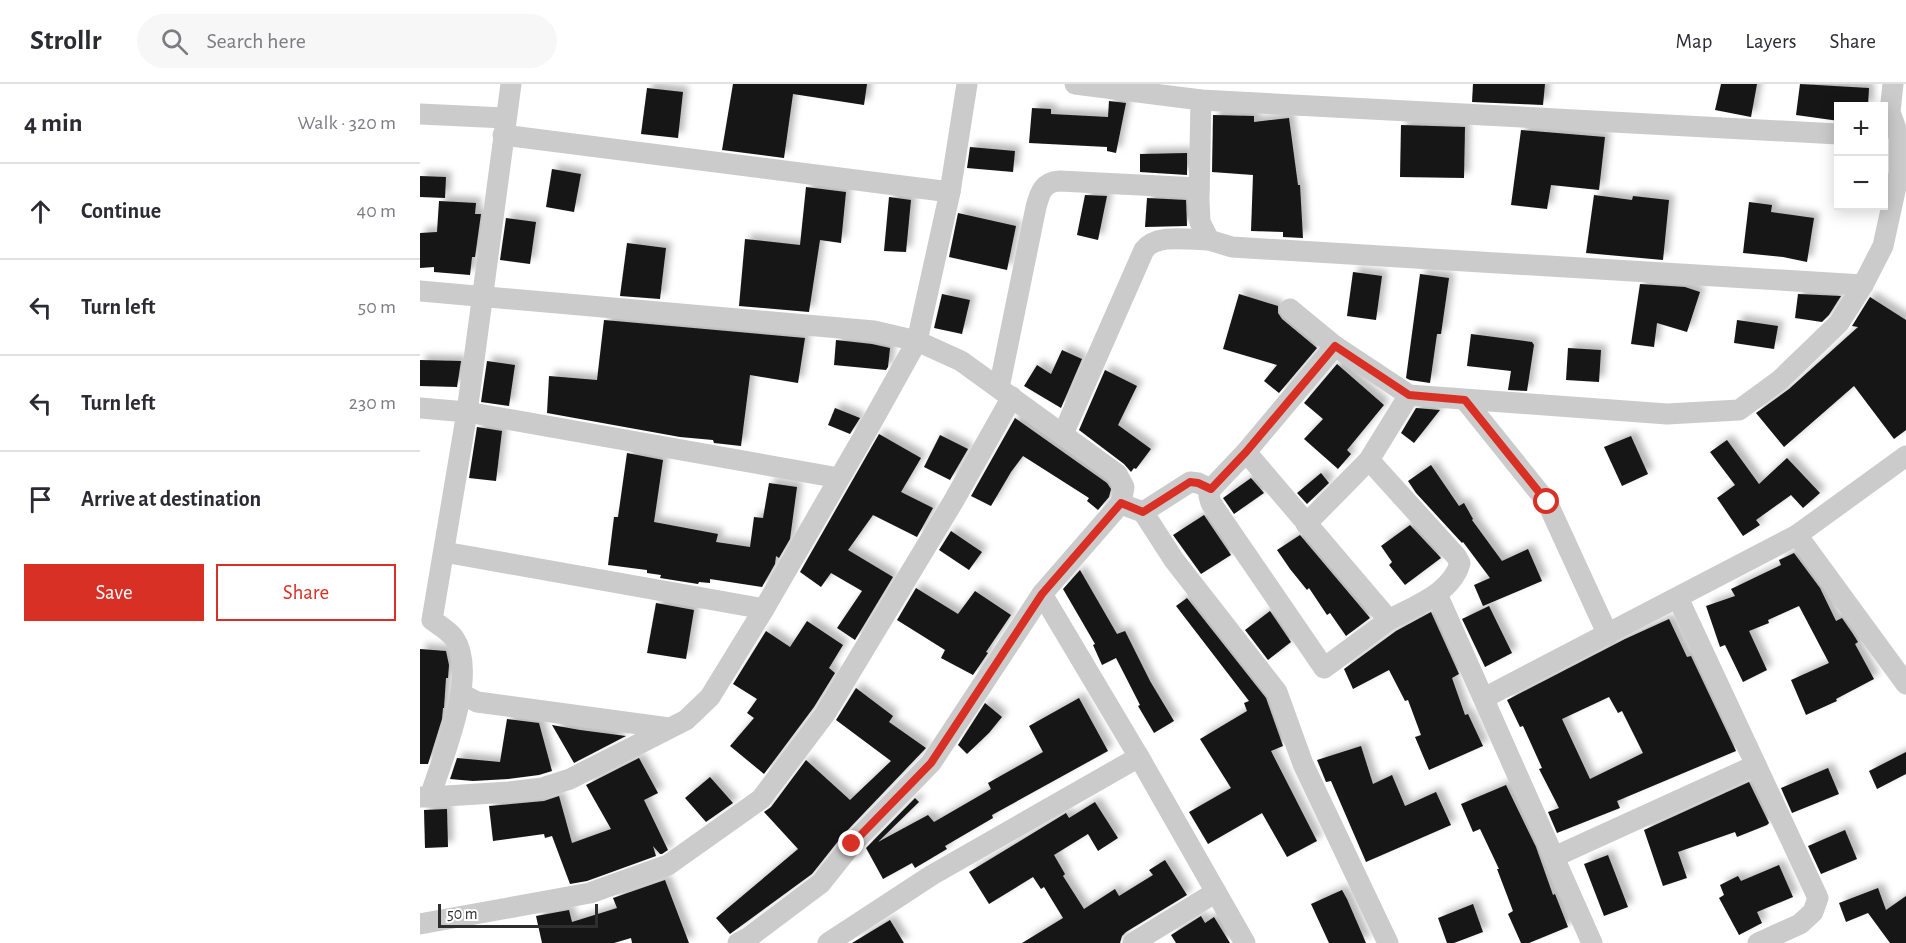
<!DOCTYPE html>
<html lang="en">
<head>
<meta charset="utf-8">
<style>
  body { margin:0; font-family:"Alegreya Sans",sans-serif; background:#f7f7f7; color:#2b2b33 }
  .controls { position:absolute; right:18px; top:18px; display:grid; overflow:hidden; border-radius:0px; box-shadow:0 3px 15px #0003 }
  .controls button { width:54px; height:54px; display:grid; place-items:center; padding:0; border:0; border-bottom:2px solid #e1e1e2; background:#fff; color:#2b2b33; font:30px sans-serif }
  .scale { position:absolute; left:18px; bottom:15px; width:160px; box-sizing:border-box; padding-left:6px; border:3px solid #2e2e2e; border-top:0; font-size:16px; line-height:21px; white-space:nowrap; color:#2e2e2e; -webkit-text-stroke:4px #fff; paint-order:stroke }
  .stop { position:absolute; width:18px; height:18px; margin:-14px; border:4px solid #d93025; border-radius:50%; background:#fff }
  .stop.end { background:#d93025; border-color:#fff; box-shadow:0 2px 6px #0008 }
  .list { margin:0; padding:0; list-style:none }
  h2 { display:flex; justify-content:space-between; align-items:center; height:78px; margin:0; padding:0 24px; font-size:26px }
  h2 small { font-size:20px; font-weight:400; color:#7c7c81 }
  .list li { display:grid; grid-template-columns:39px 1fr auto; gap:18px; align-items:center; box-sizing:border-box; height:96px; padding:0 24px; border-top:2px solid #e1e1e2 }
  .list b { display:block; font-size:22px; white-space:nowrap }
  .list em { font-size:20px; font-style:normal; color:#7c7c81 }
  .actions { display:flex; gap:12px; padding:18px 24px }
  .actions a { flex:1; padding:14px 0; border:2px solid #d93025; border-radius:0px; text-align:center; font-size:21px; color:#d93025 }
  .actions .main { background:#d93025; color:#fff }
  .icon { flex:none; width:33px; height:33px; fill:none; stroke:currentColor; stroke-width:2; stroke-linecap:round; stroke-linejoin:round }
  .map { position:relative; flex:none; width:1486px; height:859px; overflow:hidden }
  header { display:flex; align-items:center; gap:36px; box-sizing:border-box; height:84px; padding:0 30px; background:#fff; border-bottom:2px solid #e1e1e2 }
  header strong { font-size:28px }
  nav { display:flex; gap:33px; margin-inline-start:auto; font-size:21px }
  .search { width:420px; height:54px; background:#f7f7f7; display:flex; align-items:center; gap:15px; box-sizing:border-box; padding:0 21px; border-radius:33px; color:#7c7c81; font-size:22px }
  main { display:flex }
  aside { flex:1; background:#fff }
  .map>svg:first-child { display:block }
</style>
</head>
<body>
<header>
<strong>Strollr</strong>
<div class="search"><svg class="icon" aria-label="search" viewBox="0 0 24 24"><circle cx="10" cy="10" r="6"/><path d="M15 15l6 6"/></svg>Search here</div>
<nav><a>Map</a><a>Layers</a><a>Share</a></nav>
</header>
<main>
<aside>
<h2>4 min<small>Walk · 320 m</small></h2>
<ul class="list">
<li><svg class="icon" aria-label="ahead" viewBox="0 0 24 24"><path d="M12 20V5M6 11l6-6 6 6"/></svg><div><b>Continue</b></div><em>40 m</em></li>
<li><svg class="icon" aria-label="left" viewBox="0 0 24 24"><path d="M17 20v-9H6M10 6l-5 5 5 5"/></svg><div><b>Turn left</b></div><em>50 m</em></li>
<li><svg class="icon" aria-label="left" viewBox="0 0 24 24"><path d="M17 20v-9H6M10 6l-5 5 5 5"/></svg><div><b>Turn left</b></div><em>230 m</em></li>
<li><svg class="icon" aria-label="arrive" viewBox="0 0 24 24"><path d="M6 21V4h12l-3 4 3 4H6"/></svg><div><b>Arrive at destination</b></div></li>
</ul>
<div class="actions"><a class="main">Save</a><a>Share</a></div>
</aside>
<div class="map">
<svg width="1486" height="859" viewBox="0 0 1486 859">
  <defs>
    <filter id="shadow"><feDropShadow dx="5.5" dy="-5.5" stdDeviation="3" flood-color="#0004"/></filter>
  </defs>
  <rect width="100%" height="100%" fill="#fff"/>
  <g fill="#151515" fill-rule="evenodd" filter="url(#shadow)">
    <path d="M313 0H447L444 21 373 10 364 74 302 66Z"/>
    <path d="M1053 0H1125L1123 21 1052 18Z"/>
    <path d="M1301 0H1337L1331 33 1295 26Z"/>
    <path d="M1380 0 1449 4 1448 22H1419V37L1376 31Z"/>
    <path d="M227 4 263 8 258 54 221 50Z"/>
    <path d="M689 17 706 19 696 69 687 67V63L609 59 612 24 631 25V30L688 33Z"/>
    <path d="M793 31 834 32V38L869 34 878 101H880L883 154 863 153V148L831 147 833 91 792 88Z"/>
    <path d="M981 41 1045 43 1044 94 980 93Z"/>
    <path d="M1101 46 1185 53 1179 106 1131 101 1127 125 1091 121Z"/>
    <path d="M550 63 595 67 593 88 547 84Z"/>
    <path d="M767 69V91L720 88V70Z"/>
    <path d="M132 85 161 90 154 128 126 123Z"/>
    <path d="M0 92 26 93 25 114 0 113Z"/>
    <path d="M386 103 426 108 421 159 400 156 389 228 319 222 325 155 380 161Z"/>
    <path d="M665 111 687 112 678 156 657 151Z"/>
    <path d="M1174 111 1212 116 1213 112 1249 116 1243 176 1166 169Z"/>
    <path d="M469 113 491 116 486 168 464 167Z"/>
    <path d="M727 114 766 116 767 142 725 143Z"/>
    <path d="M19 117 56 119 55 130H61L55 173H52L50 191 14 188V183L0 184V149L17 148Z"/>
    <path d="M1329 118 1352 121 1351 128 1394 134 1387 178 1363 173 1323 169Z"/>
    <path d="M538 129 596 142 587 186 529 173Z"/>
    <path d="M86 134 116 138 110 180 80 176Z"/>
    <path d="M207 159 246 164 240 215 200 212Z"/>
    <path d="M933 188 962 192 956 236 927 232Z"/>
    <path d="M1000 190 1029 194 1021 250H1017L1010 299 990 296 986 294Z"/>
    <path d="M1220 200 1265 203 1280 208 1267 248 1237 239 1234 263 1211 260Z"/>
    <path d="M522 210 550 216 542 250 514 244Z"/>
    <path d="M819 210 858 222V229L862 235 897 264 859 309 844 297 857 281 803 265Z"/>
    <path d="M1378 210 1421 212 1409 231 1402 238 1375 234Z"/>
    <path d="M1450 213 1486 236V346L1474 355 1434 302 1364 363 1336 329 1369 305 1438 243 1432 242Z"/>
    <path d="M184 236 385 254 378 299 330 291 321 362 294 359 293 356 260 353 127 329 129 292 177 296Z"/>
    <path d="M1317 236 1358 242 1354 265 1314 259Z"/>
    <path d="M1051 250 1112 258 1114 261 1107 307 1088 306 1091 287 1047 282Z"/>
    <path d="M416 256 452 260 470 264 468 283 466 286 414 281Z"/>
    <path d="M1148 264 1181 266 1179 298 1146 296Z"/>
    <path d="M642 266 662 275 641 324 604 302 617 281 631 290Z"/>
    <path d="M0 276 41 277 37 303 0 302Z"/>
    <path d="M67 277 95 281 89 322 61 318Z"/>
    <path d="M917 280 964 321 927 366 931 370 918 385 884 355 903 335 884 319Z"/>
    <path d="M685 286 717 302 698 341 731 365 716 385 714 384 711 388 704 380 659 346Z"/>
    <path d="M415 324 440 334 430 350 408 341Z"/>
    <path d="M996 324 1020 326 994 359 981 349Z"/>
    <path d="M595 334 687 399 691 405 689 413 678 426 667 417 669 414 603 372 591 388 571 422 551 412Z"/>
    <path d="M57 343 82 347 76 397 49 394Z"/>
    <path d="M459 350 501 374 481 408 513 424 497 453 453 431 428 466 473 493 435 556 417 544 442 507 411 489 401 503 380 488Z"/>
    <path d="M520 351 548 365 530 396 504 383Z"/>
    <path d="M1211 352 1228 390 1202 402 1184 363Z"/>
    <path d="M1307 356 1339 400 1367 374 1400 409 1383 424 1371 411 1336 436 1340 441 1323 452 1297 414 1315 401 1290 368Z"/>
    <path d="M207 369 243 376 234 438 298 450 296 458 330 463 334 433 343 434 349 399 377 403 370 455 359 474 356 472 355 480 342 503 290 495V499L279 498 278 500 240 494 241 491 227 489V486L188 481 194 433H198Z"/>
    <path d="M1011 381 1039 422 1044 419 1053 435 1052 436 1082 477 1108 465 1122 497 1063 522 1054 501 1070 494 1043 458 1042 459 996 409 988 397Z"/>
    <path d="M901 389 909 399 887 420 877 409Z"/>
    <path d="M831 394 844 409 814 430 803 414Z"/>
    <path d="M784 431 811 471 781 490 753 451Z"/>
    <path d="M990 441 1021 474 985 501 969 481 972 478 961 462Z"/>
    <path d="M531 447 562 468 549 486 519 466Z"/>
    <path d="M880 451 950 534 926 552 910 529 907 531 889 504 887 506 870 485 857 466Z"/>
    <path d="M1374 469 1400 504 1416 537 1422 534 1433 550 1438 558 1435 560 1454 595 1416 615 1417 617 1386 631 1371 596 1409 579 1379 522 1348 536 1349 539 1329 547 1347 586 1323 598 1305 561 1300 563 1286 522 1315 512 1311 505 1361 481 1359 476Z"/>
    <path d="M660 486 697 550 705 547 730 597 754 637 734 649 718 622 720 621 696 574 682 581 673 561 675 560 643 505Z"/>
    <path d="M496 504 538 530 555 507 591 531 566 568 568 569 553 591 521 574 525 566 477 536Z"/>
    <path d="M767 514 846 614 863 662 851 667 897 757 867 773 842 729 788 760 769 728 811 704 780 655 827 627 824 619 829 617 756 522Z"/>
    <path d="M236 519 274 526 266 575 227 569Z"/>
    <path d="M1069 522 1092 569 1065 583 1042 535Z"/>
    <path d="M850 527 871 558 848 576 825 546Z"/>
    <path d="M1011 528 1039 590 1032 594 1045 631 1048 630 1063 662 1009 686 995 653 1001 651 988 616 985 617 969 586 933 605 924 585 976 547Z"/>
    <path d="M1249 535 1267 573 1271 572 1316 667 1197 717 1200 724 1137 749 1128 728 1139 724 1119 685 1122 684 1103 642 1100 643 1087 616 1205 555ZM1189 613 1198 629 1202 627 1223 669 1170 695 1142 635Z"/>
    <path d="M387 537 423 561 409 584 415 589 394 623 344 690 310 662 334 634 327 629 337 615 313 600 346 547 370 563Z"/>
    <path d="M0 565 26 567 29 581 28 594H26L24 624H23L22 635 8 680H0Z"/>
    <path d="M436 604 473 632 469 638 506 664 423 751 392 790 310 850 296 834 378 765 344 728 351 723 386 676 430 716 471 677 416 636Z"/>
    <path d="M659 614 688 667 572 731 573 734 525 762 527 765 495 784 492 779 463 795 446 764 495 714 499 718 458 758 508 731 514 738 571 705 568 699 623 668 609 642Z"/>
    <path d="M565 619 582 633 569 649 547 670 538 661Z"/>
    <path d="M87 635 119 639 132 687 119 691 88 695 53 697 30 695 37 674 80 678Z"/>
    <path d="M132 641 160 646 206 652 154 679Z"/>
    <path d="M941 662 953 700 972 691 985 722 1016 708 1031 741 946 778 911 697 906 698 897 676Z"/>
    <path d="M1486 668V690L1457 705 1449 687Z"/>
    <path d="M219 674 238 709 224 716 248 766 242 770H240L233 762 236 772 167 797 150 800 132 752 125 754 124 750 73 757 69 722 124 717 139 712 152 759 191 745 166 701Z"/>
    <path d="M1408 684 1419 710 1372 729 1361 704Z"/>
    <path d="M290 693 313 719 286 738 265 714Z"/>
    <path d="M1329 698 1349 739 1347 741 1317 753 1315 748 1258 768 1267 794 1243 802 1224 746Z"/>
    <path d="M1086 701 1116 763 1133 811 1135 810 1148 843 1109 859H1101L1088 830 1093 827 1077 785H1079L1060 745 1053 748 1041 720Z"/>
    <path d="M675 718 698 754 678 767 668 750 634 771 645 790 643 792 664 825 695 805 699 812 733 791 729 786 745 776 767 811 706 848 702 852 700 859H602L643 834 624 803 621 805 613 793 569 820 549 788 646 729 649 734Z"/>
    <path d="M27 725 28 763 5 764 4 726Z"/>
    <path d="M1425 746 1437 775 1401 790 1388 762Z"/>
    <path d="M1188 771 1208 823 1184 832 1164 780Z"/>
    <path d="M1359 781 1373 813 1337 828 1342 839 1319 851 1299 814 1304 811 1300 801 1318 792 1321 797Z"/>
    <path d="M245 796 269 859H212L211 854 194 859H122L116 832 149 826 152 838 197 824 193 814Z"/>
    <path d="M1458 804 1466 826 1486 812V859H1470L1448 829 1426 838 1419 819Z"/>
    <path d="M922 806 927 815 946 859H909L891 820Z"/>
    <path d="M1053 820 1063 848 1034 859H1027L1018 834Z"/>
    <path d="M781 832 785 839 794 833 810 859H756L751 851Z"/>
    <path d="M470 836 484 859H432Z"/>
  </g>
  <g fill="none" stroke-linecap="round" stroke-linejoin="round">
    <g stroke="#cbcbcb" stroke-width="21">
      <path d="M655 0 781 16 1418 50"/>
      <path d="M781 16 779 116 780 138 789 156 812 163 1443 201"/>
      <path d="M0 30 85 34"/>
      <path d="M83 51 530 108"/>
      <path d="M0 207 454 247 497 257 541 277 697 390 704 403 701 419 622 510 719 673"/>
      <path d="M870 225 915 262 989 311 1247 330 1319 326 1360 296 1419 239 1443 201 1463 162 1479 89V53L1470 28 1473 0"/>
      <path d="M915 262 826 368 969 536C994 522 1032 509 1040 479L1036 472 949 376"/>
      <path d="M579 304 616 123C620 108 623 98 640 97L779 104"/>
      <path d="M1045 316 1127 418 1188 551"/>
      <path d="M0 324 47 328 419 394"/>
      <path d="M643 350 724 166C737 149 769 156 789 156"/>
      <path d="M826 368 791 405 789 412 791 419 904 584 969 536"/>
      <path d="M709 423 723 428 770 398 778 399 791 405"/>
      <path d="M723 428 754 476 857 608 883 680 968 859"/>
      <path d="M886 440 949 376 989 311"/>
      <path d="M1377 451 1486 600"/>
      <path d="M24 468 344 525"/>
      <path d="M1017 510 1172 859"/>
      <path d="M1258 514 1398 814 1393 828 1380 840 1338 859"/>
      <path d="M42 610 57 618 249 644"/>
      <path d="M1064 614 1377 451 1486 372"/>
      <path d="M0 713H10C22 674 59 590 34 554 29 547 19 541 12 536L47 328 91 0"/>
      <path d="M10 713 89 708 122 704 150 695 266 636 290 613 344 525 453 336 497 257 530 108 547 0"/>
      <path d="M1134 773 1336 681"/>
      <path d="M0 840 170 809 248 781 341 715 405 630 533 418 592 313"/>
      <path d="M318 859 328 854 401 799 432 760 511 679 622 510"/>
      <path d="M408 859 512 791 719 673 825 859"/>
      <path d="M713 859 796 808"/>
    </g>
  </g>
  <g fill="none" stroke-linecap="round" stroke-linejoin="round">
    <path stroke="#d93025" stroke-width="8" d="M432 760 511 679 622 510 701 419 723 428 770 398 778 399 791 405 826 368 915 262 989 311 1045 316 1127 418"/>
  </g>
</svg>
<div class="controls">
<button>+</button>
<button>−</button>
</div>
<div class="scale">50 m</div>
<div class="stop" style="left:1127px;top:418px"></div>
<div class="stop end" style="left:432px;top:760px"></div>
</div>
</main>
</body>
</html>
